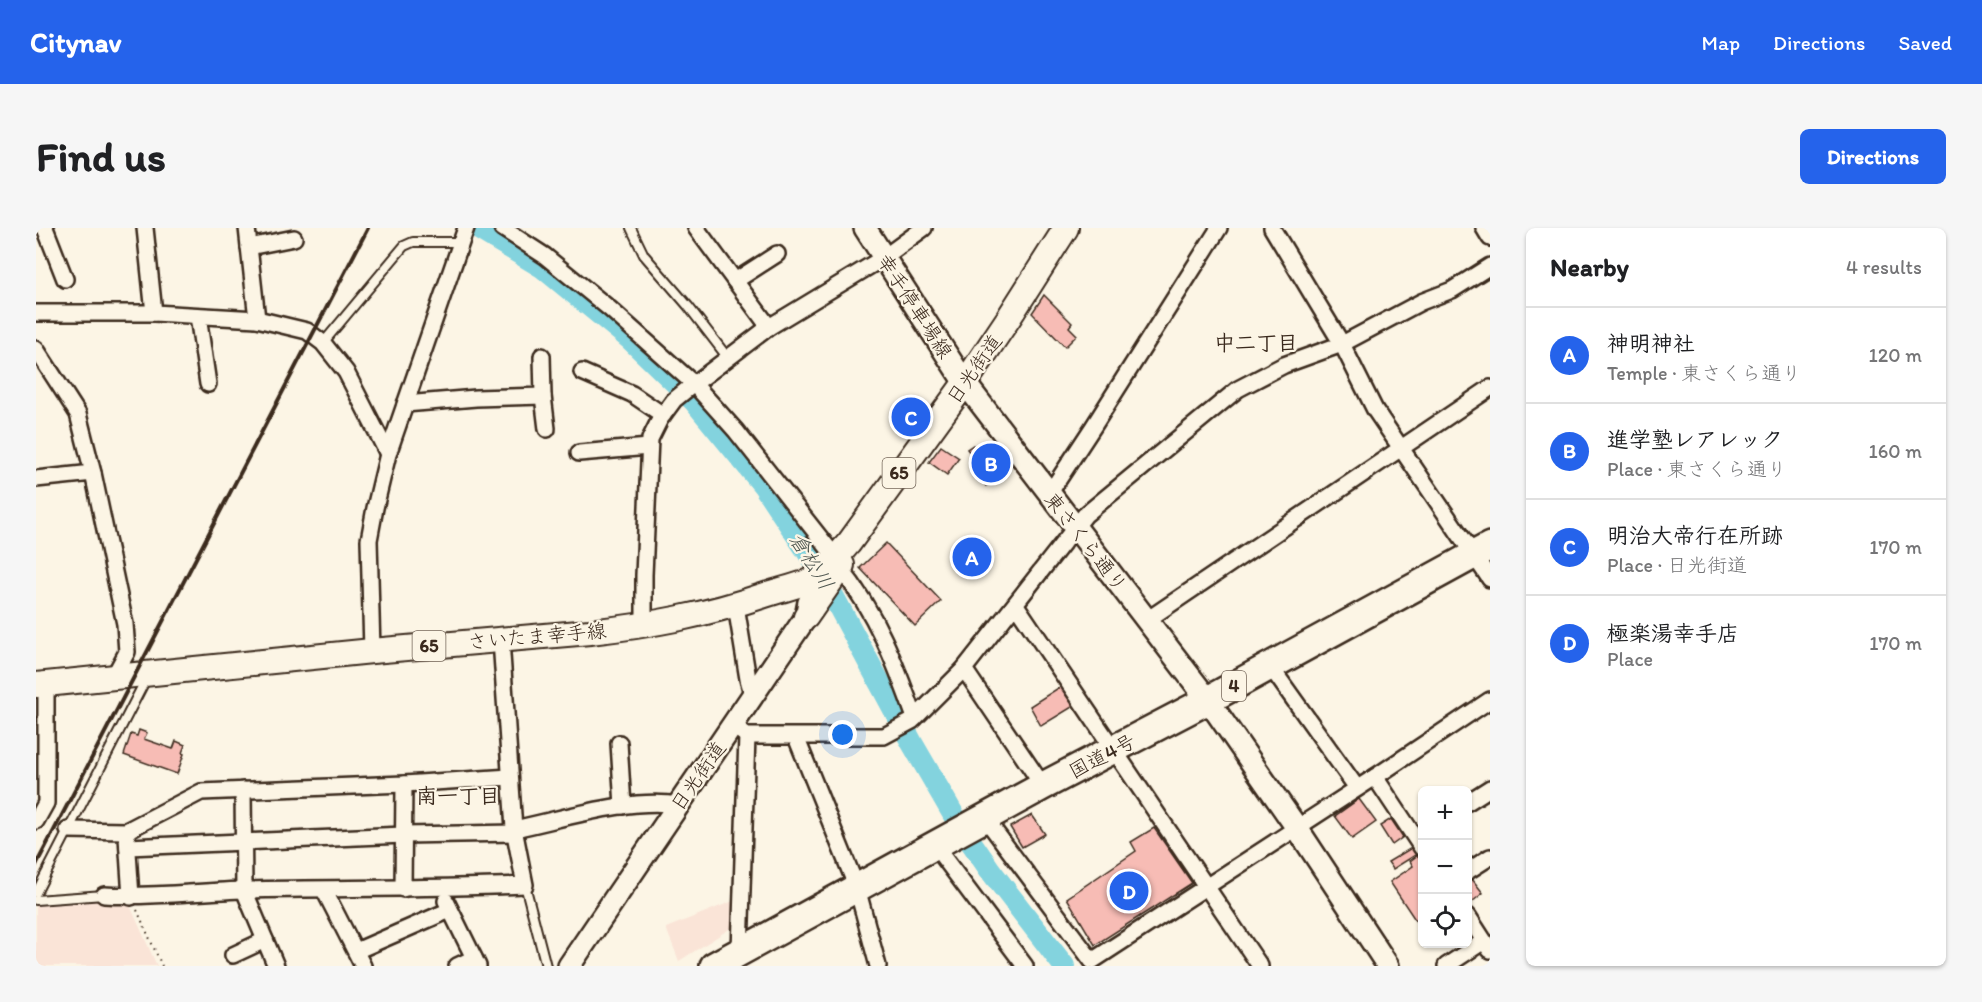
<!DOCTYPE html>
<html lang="en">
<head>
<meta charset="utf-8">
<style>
  body { margin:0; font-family:Itim,"Klee One",sans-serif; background:#f6f6f6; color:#202124 }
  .controls { position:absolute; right:18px; bottom:18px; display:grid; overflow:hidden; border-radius:9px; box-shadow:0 2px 4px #0004 }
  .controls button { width:54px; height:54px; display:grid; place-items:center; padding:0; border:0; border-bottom:2px solid #e0e0e0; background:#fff; color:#202124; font:30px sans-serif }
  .you { position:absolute; left:807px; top:507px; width:21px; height:21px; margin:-15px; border:4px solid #fff; border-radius:50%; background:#1a73e8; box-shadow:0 0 0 9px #1a73e833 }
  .badge { display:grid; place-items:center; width:39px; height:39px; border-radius:50%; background:#2563eb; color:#fff; font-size:20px; font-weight:700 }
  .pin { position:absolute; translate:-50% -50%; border:3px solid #fff; box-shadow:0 2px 6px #0006 }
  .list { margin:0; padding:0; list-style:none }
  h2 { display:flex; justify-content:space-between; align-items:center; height:78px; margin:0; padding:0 24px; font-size:26px }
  h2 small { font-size:20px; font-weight:400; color:#757577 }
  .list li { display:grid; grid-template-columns:39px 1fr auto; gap:18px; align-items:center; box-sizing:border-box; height:96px; padding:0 24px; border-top:2px solid #e0e0e0 }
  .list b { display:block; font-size:22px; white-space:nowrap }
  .list p { margin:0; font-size:20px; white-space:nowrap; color:#757577 }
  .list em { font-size:20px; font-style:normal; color:#757577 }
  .icon { flex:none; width:33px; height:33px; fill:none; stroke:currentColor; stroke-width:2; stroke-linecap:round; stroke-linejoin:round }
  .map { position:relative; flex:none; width:1454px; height:738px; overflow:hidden; border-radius:9px }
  header { display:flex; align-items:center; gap:36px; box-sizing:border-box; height:84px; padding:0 30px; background:#2563eb; color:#fff }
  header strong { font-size:28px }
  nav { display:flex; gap:33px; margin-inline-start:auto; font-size:21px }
  .intro { display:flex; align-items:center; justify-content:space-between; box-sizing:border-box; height:144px; padding:0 36px }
  h1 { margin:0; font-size:42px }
  .button { padding:15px 27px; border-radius:9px; background:#2563eb; color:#fff; font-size:21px; font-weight:700 }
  main { display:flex; gap:36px; padding:0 36px }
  aside { flex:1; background:#fff; border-radius:9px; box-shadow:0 2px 4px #0004 }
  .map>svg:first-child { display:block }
</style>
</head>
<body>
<header>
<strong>Citynav</strong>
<nav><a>Map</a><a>Directions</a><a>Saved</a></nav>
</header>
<div class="intro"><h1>Find us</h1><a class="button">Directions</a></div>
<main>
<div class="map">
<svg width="1454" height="738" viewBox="0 0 1454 738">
  <rect width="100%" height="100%" fill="#fcf5e5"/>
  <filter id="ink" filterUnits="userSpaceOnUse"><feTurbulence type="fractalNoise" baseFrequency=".0167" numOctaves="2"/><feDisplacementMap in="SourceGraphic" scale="12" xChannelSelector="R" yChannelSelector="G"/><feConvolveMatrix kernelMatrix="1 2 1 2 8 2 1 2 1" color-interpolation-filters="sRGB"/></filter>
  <g filter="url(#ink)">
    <g fill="#fae4d7">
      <path d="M0 672 92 673 121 738H0Z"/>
      <path d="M697 673 695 700 643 733 630 700Z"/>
    </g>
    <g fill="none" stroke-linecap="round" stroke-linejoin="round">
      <path stroke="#83d3de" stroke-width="22" d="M441 0 506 39 595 112 658 173 727 257 781 338 876 515 924 598 954 642 1028 738"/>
    </g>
    <g fill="#f7bcb5" stroke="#3b2a1e" stroke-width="1.5">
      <path d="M1008 67 1036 95 1033 99 1041 107 1029 119 996 85Z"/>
      <path d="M937 217 943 224 945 222 951 230 960 223 973 241 950 258 939 243 945 239 931 221Z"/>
      <path d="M905 218 923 230 911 247 893 234Z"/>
      <path d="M850 315 905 373 879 398 824 340Z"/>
      <path d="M1027 457 1041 476 1005 498 994 478Z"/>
      <path d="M103 502 111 505 108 511 137 521 140 513 149 517 146 525 148 526 141 546 88 527 95 506 101 508Z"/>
      <path d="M1323 571 1340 594 1316 611 1299 588Z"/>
      <path d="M996 587 1009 606 986 619 974 599Z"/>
      <path d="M1355 591 1367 609 1356 617 1344 598Z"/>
      <path d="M1118 600 1156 655 1059 717 1031 670 1100 623 1095 614Z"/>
      <path d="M1377 619 1381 626 1357 641 1352 634Z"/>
      <path d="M1382 627 1386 635V702L1354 654 1377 638 1374 633Z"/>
      <path d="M1436 651 1447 665 1436 674 1432 668V655Z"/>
    </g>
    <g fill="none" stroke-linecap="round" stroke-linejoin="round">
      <defs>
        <g id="lane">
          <path d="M595 0 608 27 652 78 692 130"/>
          <path d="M287 115 368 18 377 14H425"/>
          <path d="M489 657 510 738"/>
          <path d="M0 665 110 451"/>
          <path d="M0 672 68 667"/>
        </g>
        <g id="street">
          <path d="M9 0 29 51"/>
          <path d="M109 0 118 85"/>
          <path d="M211 0 221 91"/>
          <path d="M466 0 509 28 574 81 658 156 700 203 800 330"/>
          <path d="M660 0 733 99"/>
          <path d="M1236 0 1306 116 1339 182 1454 351"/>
          <path d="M1448 0 1454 10"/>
          <path d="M213 19 258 10"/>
          <path d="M699 53 741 26"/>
          <path d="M0 85H118L221 91 271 103 287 115 310 144 352 226"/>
          <path d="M162 88 172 156"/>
          <path d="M0 121 42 186 57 245 89 396 91 424 78 448"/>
          <path d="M546 144 596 166 627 187"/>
          <path d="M507 168 511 201"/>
          <path d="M369 176 440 170 507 168 506 128"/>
          <path d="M543 225 613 219"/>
          <path d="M0 251 57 245"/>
          <path d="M1013 266 1057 199 1183 0"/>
          <path d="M804 340C840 384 860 437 879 490"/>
          <path d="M980 377 1224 738"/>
          <path d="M700 378 712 451 717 469"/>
          <path d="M1111 392 1454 160"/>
          <path d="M608 398V347L614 211 624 191 638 172 654 159 733 99 847 30 888 0"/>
          <path d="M336 423 333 312 339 280 352 226 430 0"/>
          <path d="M1234 438 1321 560"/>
          <path d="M928 441 1007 558"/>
          <path d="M697 498 711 508H848L876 493 928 441 1049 287 1202 161 1248 137 1306 116 1385 74 1416 62 1454 38"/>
          <path d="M760 509 821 660 842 738"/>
          <path d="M583 515 587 578"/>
          <path d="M1339 549 1386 620"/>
          <path d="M207 562 208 662 240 738"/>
          <path d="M1432 574 1454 560"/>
          <path d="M949 590 1056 733 1339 549 1454 472"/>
          <path d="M0 593 10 575V456"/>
          <path d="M478 601C527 591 594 569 642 577"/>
          <path d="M32 602 90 603 165 564 368 556 474 549"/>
          <path d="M91 609 95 669"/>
          <path d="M899 618 989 738"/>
          <path d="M92 619 368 607 480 605"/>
          <path d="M1432 643 1454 629"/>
          <path d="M367 661 368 556"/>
          <path d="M288 662 327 738"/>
          <path d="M68 667C116 670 163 663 210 662 303 660 396 661 489 657L478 601 465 412"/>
          <path d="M410 673 442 738"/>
          <path d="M1432 688 1454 722"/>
          <path d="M320 723 414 682"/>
          <path d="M704 723 711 508"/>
          <path d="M197 727 229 712"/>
          <path d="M421 738 438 730"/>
          <path d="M1410 738 1448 713"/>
        </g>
        <g id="secondary">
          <path d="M829 0 929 155 1172 472 1261 600 1352 738"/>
          <path d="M533 738 770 389 773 374"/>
        </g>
        <g id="primary">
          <path d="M770 389 806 337"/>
          <path d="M0 457 336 423 554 404C616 397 670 387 729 367 743 362 759 359 773 353 789 345 801 328 813 315L929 155 972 91 1030 0"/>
        </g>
        <path id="highway" d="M678 738 1007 558 1172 472 1454 318"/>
      </defs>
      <use href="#lane" stroke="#3b2a1e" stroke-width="12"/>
      <use href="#street" stroke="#3b2a1e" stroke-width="20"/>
      <use href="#secondary" stroke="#3b2a1e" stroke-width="26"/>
      <use href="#primary" stroke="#3b2a1e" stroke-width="28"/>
      <use href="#highway" stroke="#3b2a1e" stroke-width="32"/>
      <path stroke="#3b2a1e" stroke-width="2" stroke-dasharray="1.5 4.5" stroke-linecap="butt" d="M101 682 126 738"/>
      <use href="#lane" stroke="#fcf5e5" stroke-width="8"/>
      <use href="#street" stroke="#fcf5e5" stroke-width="15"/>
      <use href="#secondary" stroke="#fcf5e5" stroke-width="21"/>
      <use href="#primary" stroke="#fcf5e5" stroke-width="24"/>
      <use href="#highway" stroke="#fcf5e5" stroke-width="27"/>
      <path stroke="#3b2a1e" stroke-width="4" d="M0 637 332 0"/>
    </g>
  </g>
  <g text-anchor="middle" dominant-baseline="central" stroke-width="4.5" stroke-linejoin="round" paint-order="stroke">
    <g fill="#fcf5e5" stroke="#75675a" stroke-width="1.5">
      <rect x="846.5" y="230" width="33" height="30" rx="4.5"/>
      <rect x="376.5" y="403" width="33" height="30" rx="4.5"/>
      <rect x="1186" y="443" width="24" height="30" rx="4.5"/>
    </g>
    <g font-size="18" font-weight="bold" fill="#3b2a1e">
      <text x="863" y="245">65</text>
      <text x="393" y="418">65</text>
      <text x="1198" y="458">4</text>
    </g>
    <g font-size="20" fill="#3b2a1e" stroke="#fcf5e5">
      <text transform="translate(879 78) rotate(57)">幸手停車場線</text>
      <text transform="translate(938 141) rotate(-55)">日光街道</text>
      <text transform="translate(1050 314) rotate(52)">東さくら通り</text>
      <text transform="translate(501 408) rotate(-5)">さいたま幸手線</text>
      <text transform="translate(1066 528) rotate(-28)">国道4号</text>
      <text transform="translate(662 548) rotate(-55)">日光街道</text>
    </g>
    <g font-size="21" font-weight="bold" fill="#3b2a1e" stroke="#fcf5e5">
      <text x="1220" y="114">中二丁目</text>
      <text x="422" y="567">南一丁目</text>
    </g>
    <g font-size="21" font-style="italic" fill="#4d544e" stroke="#fcf5e5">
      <text transform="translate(776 333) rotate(58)">倉松川</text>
    </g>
  </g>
</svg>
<div class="controls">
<button>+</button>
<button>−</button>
<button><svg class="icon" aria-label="locate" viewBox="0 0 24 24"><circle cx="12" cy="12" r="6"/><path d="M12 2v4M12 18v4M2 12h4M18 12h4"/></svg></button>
</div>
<div class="you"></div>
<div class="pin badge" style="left:936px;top:329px">A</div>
<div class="pin badge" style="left:955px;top:235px">B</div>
<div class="pin badge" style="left:875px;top:189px">C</div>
<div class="pin badge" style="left:1093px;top:663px">D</div>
</div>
<aside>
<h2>Nearby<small>4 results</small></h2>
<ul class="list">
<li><span class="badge">A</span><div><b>神明神社</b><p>Temple · 東さくら通り</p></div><em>120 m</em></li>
<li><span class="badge">B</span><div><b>進学塾レアレック</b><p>Place · 東さくら通り</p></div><em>160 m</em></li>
<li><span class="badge">C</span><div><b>明治大帝行在所跡</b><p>Place · 日光街道</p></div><em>170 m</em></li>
<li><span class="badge">D</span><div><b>極楽湯幸手店</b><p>Place</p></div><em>170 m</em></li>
</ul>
</aside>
</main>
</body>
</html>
